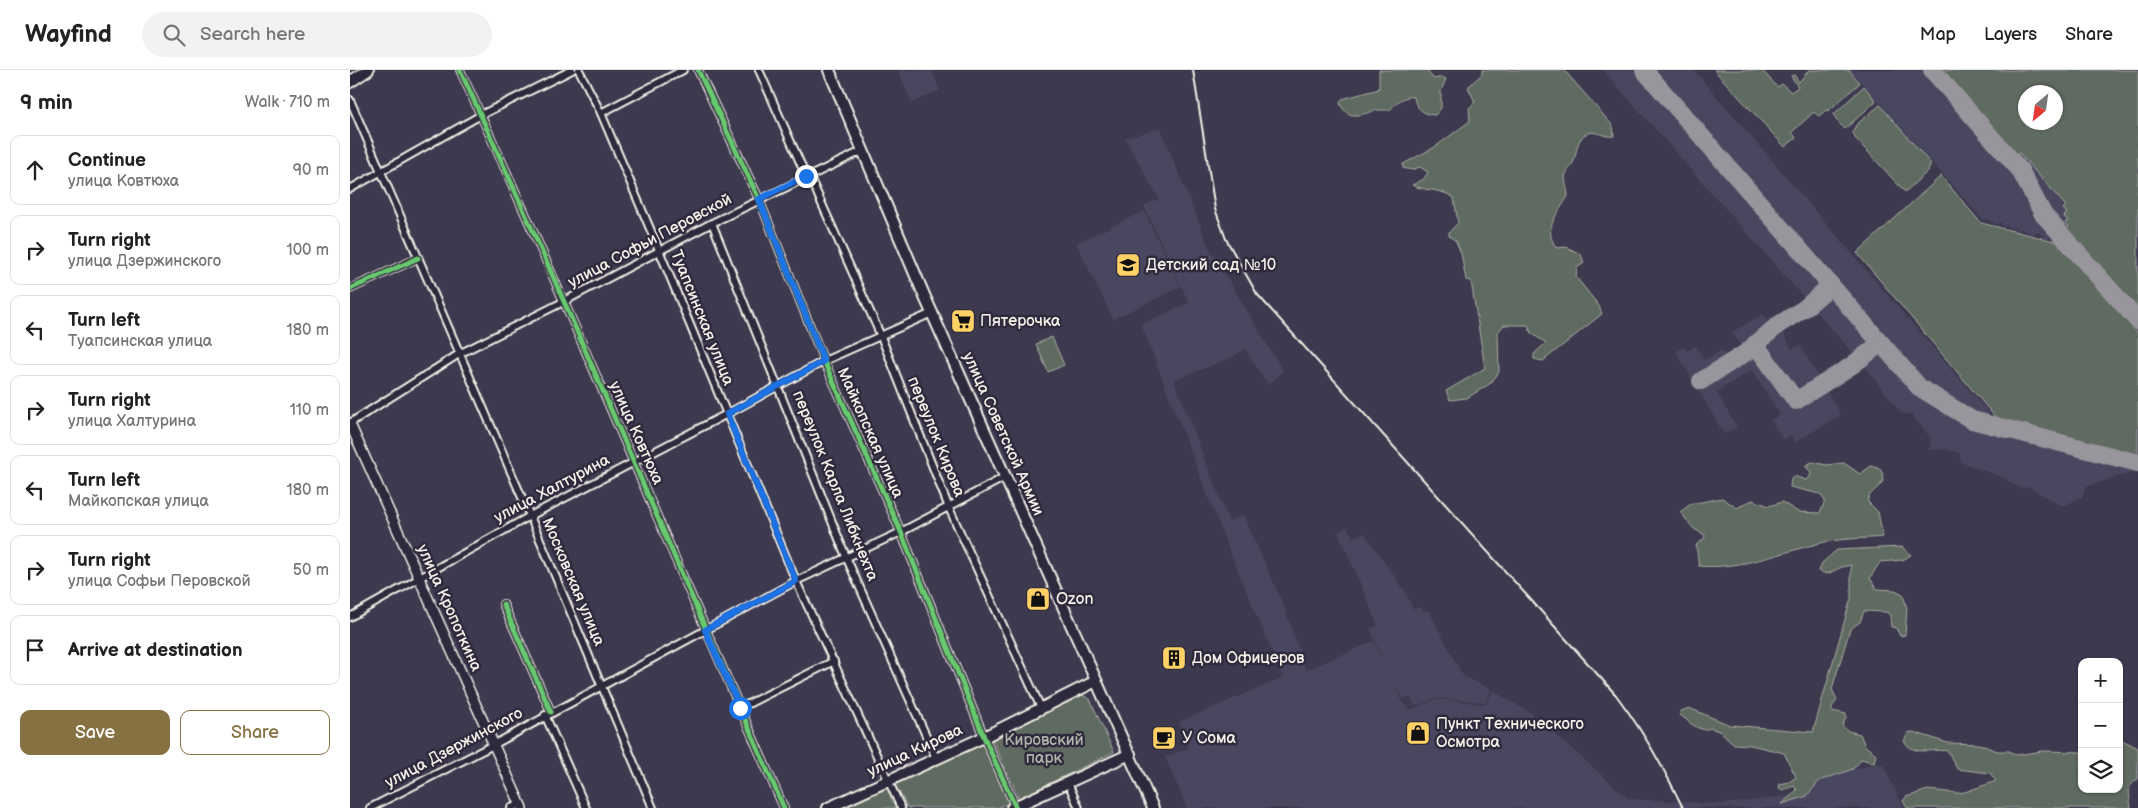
<!DOCTYPE html>
<html lang="en">
<head>
<meta charset="utf-8">
<style>
  body { margin:0; font-family:"Balsamiq Sans",sans-serif; background:#f2f2f2; color:#222 }
  .controls { position:absolute; right:15px; bottom:15px; display:grid; overflow:hidden; border-radius:10px; box-shadow:0 1px 4px #0004 }
  .controls button { width:45px; height:45px; display:grid; place-items:center; padding:0; border:0; border-bottom:1px solid #e0e0e0; background:#fff; color:#222; font:25px sans-serif }
  .compass { position:absolute; left:1668px; top:15px; width:45px; height:45px; border-radius:50%; background:#fff; box-shadow:0 1px 4px #0004; rotate:209deg }
  .stop { position:absolute; width:15px; height:15px; margin:-11px; border:4px solid #1a73e8; border-radius:50%; background:#fff }
  .stop.end { background:#1a73e8; border-color:#fff; box-shadow:0 1px 5px #0008 }
  .list { margin:0; padding:0; list-style:none }
  h2 { display:flex; justify-content:space-between; align-items:center; height:65px; margin:0; padding:0 20px; font-size:21px }
  h2 small { font-size:16px; font-weight:400; color:#767676 }
  .list li { display:grid; grid-template-columns:32px 1fr auto; gap:15px; align-items:center; box-sizing:border-box; height:70px; margin:0 10px 10px; padding:0 10px; border:1px solid #e0e0e0; border-radius:10px }
  .list b { display:block; font-size:19px; white-space:nowrap }
  .list p { margin:0; font-size:16px; white-space:nowrap; color:#767676 }
  .list em { font-size:16px; font-style:normal; color:#767676 }
  .actions { display:flex; gap:10px; padding:15px 20px }
  .actions a { flex:1; padding:11px 0; border:1px solid #857141; border-radius:10px; text-align:center; font-size:18px; color:#857141 }
  .actions .main { background:#857141; color:#fff }
  .icon { flex:none; width:28px; height:28px; fill:none; stroke:currentColor; stroke-width:2; stroke-linecap:round; stroke-linejoin:round }
  .map { position:relative; flex:none; width:1788px; height:738px; overflow:hidden }
  header { display:flex; align-items:center; gap:30px; box-sizing:border-box; height:70px; padding:0 25px; background:#fff; border-bottom:1px solid #e0e0e0 }
  header strong { font-size:24px }
  nav { display:flex; gap:28px; margin-inline-start:auto; font-size:18px }
  .search { width:350px; height:45px; background:#f2f2f2; display:flex; align-items:center; gap:12px; box-sizing:border-box; padding:0 18px; border-radius:28px; color:#767676; font-size:19px }
  main { display:flex }
  aside { flex:1; background:#fff }
  .map>svg:first-child { display:block }
</style>
</head>
<body>
<header>
<strong>Wayfind</strong>
<div class="search"><svg class="icon" aria-label="search" viewBox="0 0 24 24"><circle cx="10" cy="10" r="6"/><path d="M15 15l6 6"/></svg>Search here</div>
<nav><a>Map</a><a>Layers</a><a>Share</a></nav>
</header>
<main>
<aside>
<h2>9 min<small>Walk · 710 m</small></h2>
<ul class="list">
<li><svg class="icon" aria-label="ahead" viewBox="0 0 24 24"><path d="M12 20V5M6 11l6-6 6 6"/></svg><div><b>Continue</b><p>улица Ковтюха</p></div><em>90 m</em></li>
<li><svg class="icon" aria-label="right" viewBox="0 0 24 24"><path d="M7 20v-9h11M14 6l5 5-5 5"/></svg><div><b>Turn right</b><p>улица Дзержинского</p></div><em>100 m</em></li>
<li><svg class="icon" aria-label="left" viewBox="0 0 24 24"><path d="M17 20v-9H6M10 6l-5 5 5 5"/></svg><div><b>Turn left</b><p>Туапсинская улица</p></div><em>180 m</em></li>
<li><svg class="icon" aria-label="right" viewBox="0 0 24 24"><path d="M7 20v-9h11M14 6l5 5-5 5"/></svg><div><b>Turn right</b><p>улица Халтурина</p></div><em>110 m</em></li>
<li><svg class="icon" aria-label="left" viewBox="0 0 24 24"><path d="M17 20v-9H6M10 6l-5 5 5 5"/></svg><div><b>Turn left</b><p>Майкопская улица</p></div><em>180 m</em></li>
<li><svg class="icon" aria-label="right" viewBox="0 0 24 24"><path d="M7 20v-9h11M14 6l5 5-5 5"/></svg><div><b>Turn right</b><p>улица Софьи Перовской</p></div><em>50 m</em></li>
<li><svg class="icon" aria-label="arrive" viewBox="0 0 24 24"><path d="M6 21V4h12l-3 4 3 4H6"/></svg><div><b>Arrive at destination</b></div></li>
</ul>
<div class="actions"><a class="main">Save</a><a>Share</a></div>
</aside>
<div class="map">
<svg width="1788" height="738" viewBox="0 0 1788 738">
  <rect width="100%" height="100%" fill="#3d394f"/>
  <filter id="ink" filterUnits="userSpaceOnUse"><feTurbulence type="fractalNoise" baseFrequency=".02" numOctaves="2"/><feDisplacementMap in="SourceGraphic" scale="10" xChannelSelector="R" yChannelSelector="G"/><feConvolveMatrix kernelMatrix="1 2 1 2 8 2 1 2 1" color-interpolation-filters="sRGB"/></filter>
  <g filter="url(#ink)">
    <g fill="#4a475f">
      <path d="M548 0H581L590 20 562 33Z"/>
      <path d="M1253 0H1344L1639 343 1623 350 1788 393V402L1766 407 1736 417 1732 427 1716 435H1710L1679 417 1669 418 1654 408 1611 392 1609 383 1595 379 1579 380 1581 368 1562 345 1551 343 1516 298Z"/>
      <path d="M1500 0H1588L1664 86 1669 83 1716 136 1719 157 1703 171 1700 167 1697 169 1687 161 1682 165 1671 158 1668 161 1664 157 1661 159 1657 155 1655 157 1650 152 1647 155 1637 149 1634 151Z"/>
      <path d="M810 58 860 179 933 301 918 315 895 279 883 287 824 310 879 452 893 445 933 534 956 600 1024 571 1038 600 1020 559 1028 555 988 462 997 457 1003 467 1014 463 1055 521 1063 539 1070 537 1073 541H1079L1113 606 1141 619 1136 632 1086 628 1066 636 1060 627 1053 628 1043 612 1052 632 1060 640 1086 629 1136 634 1143 621 1181 643 1279 729 1373 734 1461 723 1467 711 1526 693 1533 695 1554 738H837L815 687 839 678 829 652 933 608 877 475 791 254 839 233 794 136 809 129 775 68Z"/>
      <path d="M794 141 831 217 763 249 726 173Z"/>
      <path d="M1413 244 1418 252 1425 248 1442 279 1450 275 1491 345 1445 372 1441 365 1433 370 1421 350 1430 345 1403 300 1366 322 1387 357 1374 364 1326 282 1334 277 1337 281 1346 276 1354 290 1372 280 1377 288 1392 279 1382 262Z"/>
    </g>
    <g fill="#5f6a60" stroke="#aaaea4" fill-rule="evenodd">
      <path d="M1029 0H1076L1084 9 1092 7 1096 9 1091 21V38L1085 45C1074 45 1065 38 1064 27 1055 25 1046 32 1040 40 1036 40 1032 40 1028 40 1014 43 998 53 990 33L992 29 1029 19Z"/>
      <path d="M1132 0H1214L1263 56 1264 66C1255 68 1246 60 1238 63 1227 67 1227 81 1224 90 1223 96 1216 101 1215 107 1215 112 1218 121 1218 126 1209 143 1191 159 1207 178L1216 177 1231 184 1234 193 1227 198 1226 207 1249 236 1252 244 1193 291 1184 289V284L1196 273 1181 263 1178 255H1154L1148 262 1149 302 1141 313 1117 328 1100 330 1096 321 1135 298 1121 211 1116 210 1111 183 1106 171 1099 166V162L1108 153 1104 128C1091 118 1076 122 1062 115L1074 109 1078 102 1070 97 1062 100 1053 98V94L1085 77 1120 51 1119 38 1125 32 1118 17 1132 4Z"/>
      <path d="M1364 0H1412L1427 17 1432 14 1441 22 1448 17 1441 6 1444 5 1449 12 1459 0H1499L1510 13 1478 41 1476 40 1469 46 1464 42 1442 62 1446 68 1435 77Z"/>
      <path d="M1588 0H1788V240L1716 160 1719 157 1715 153 1718 151 1714 146 1717 143 1713 139 1716 136 1669 83 1665 86ZM1676 22H1706V52H1676Z"/>
      <path d="M1514 16 1526 31 1495 59 1486 50 1484 44Z"/>
      <path d="M1530 35 1581 94 1578 101 1555 122 1505 68 1503 62 1506 55Z"/>
      <path d="M1591 106 1631 153 1708 172 1788 263V385L1645 347 1507 183Z"/>
      <path d="M702 267 714 295 698 302 686 274Z"/>
      <path d="M1462 392 1476 395 1494 393 1510 404 1521 396 1530 399C1540 415 1525 416 1518 428V432L1528 442 1533 467C1514 469 1494 468 1475 472 1434 481 1392 500 1349 496L1346 475 1354 469 1355 465 1344 459 1330 442 1341 434 1372 428 1387 438 1402 430 1419 436 1432 432 1448 442 1470 443 1475 431 1470 424 1440 417 1441 409 1444 406 1456 410 1460 407 1461 402 1455 396Z"/>
      <path d="M1552 477 1561 485 1553 490 1530 492 1520 508 1527 519 1545 520 1553 524 1557 539 1555 565 1550 566 1546 558 1541 557 1540 545 1536 542 1514 541 1510 552 1500 559 1482 619 1487 630 1482 637V641L1496 644V648L1492 656 1498 661 1510 664 1515 676 1526 684 1524 693 1512 689 1503 699 1469 711 1457 726 1432 734 1447 720 1444 716 1433 720 1429 718 1430 714 1439 712 1446 707 1434 683 1401 675 1384 674 1371 662 1361 658C1348 663 1340 652 1330 645L1331 641 1339 638 1380 655 1463 662 1501 528V495L1492 497 1477 504 1469 501 1472 493 1487 480Z"/>
      <path d="M732 625 740 629 764 682 669 728 641 667Z"/>
      <path d="M1563 662 1598 673 1629 674 1647 681H1659L1667 685 1693 681 1732 682V719H1769V671L1772 670 1788 678V709C1775 717 1780 724 1781 738H1557L1553 731 1556 727 1578 720 1606 723 1615 722 1646 711 1640 703 1607 699 1598 681C1582 678 1564 687 1554 671L1558 663Z"/>
      <path d="M632 672 659 733 647 738H558L544 713Z"/>
      <path d="M536 715 547 738H490Z"/>
    </g>
    <g fill="none" stroke-linecap="round" stroke-linejoin="round">
      <g stroke="#98959c" stroke-width="18">
        <path d="M1294 0 1569 317 1622 350 1788 393"/>
        <path d="M1582 0 1670 100 1693 144 1788 251"/>
        <path d="M1405 274 1446 331 1501 296 1531 273"/>
        <path d="M1351 311 1397 282 1428 255 1455 238 1481 215"/>
      </g>
      <defs>
        <g id="street">
          <path d="M110 0C223 244 325 493 434 738"/>
          <path d="M229 0 251 43 309 180 446 511 551 738"/>
          <path d="M348 0 409 129 474 291 551 462 634 667 666 738"/>
          <path d="M409 0 456 106"/>
          <path d="M0 30 180 446 303 738"/>
          <path d="M251 43 333 0"/>
          <path d="M459 105 530 264 599 438 691 638"/>
          <path d="M0 119 131 45 222 0"/>
          <path d="M362 153 497 489 586 688"/>
          <path d="M0 219 68 188"/>
          <path d="M0 353 109 284 213 232 362 153 514 80"/>
          <path d="M153 534 201 642"/>
          <path d="M0 547 180 446 377 344 474 291 582 243"/>
          <path d="M390 638 484 591"/>
          <path d="M195 645 236 738"/>
          <path d="M718 713 729 738"/>
          <path d="M20 738 145 674 446 511 551 462 657 406"/>
          <path d="M161 738 171 734"/>
        </g>
        <path id="secondary" d="M0 354 172 738"/>
        <g id="primary">
          <path d="M479 0 574 225 803 738"/>
          <path d="M0 12 18 0"/>
          <path d="M478 738 634 667 746 611"/>
          <path d="M662 738 780 684"/>
        </g>
      </defs>
      <use href="#street" stroke="#f4f1e8" stroke-width="10"/>
      <use href="#secondary" stroke="#f4f1e8" stroke-width="12"/>
      <use href="#primary" stroke="#f4f1e8" stroke-width="14"/>
      <use href="#street" stroke="#2f2a3d" stroke-width="6"/>
      <use href="#secondary" stroke="#2f2a3d" stroke-width="9"/>
      <use href="#primary" stroke="#2f2a3d" stroke-width="10"/>
      <path stroke="#f4f1e8" stroke-width="2" d="M843 0 865 139 876 169 907 224 1266 625C1294 662 1313 696 1333 738"/>
      <defs>
        <g id="cycleway">
          <path d="M110 0C223 244 325 493 434 738"/>
          <path d="M348 0 409 129 474 291 551 462 634 667 666 738"/>
          <path d="M0 219 68 188"/>
          <path d="M153 534 201 642"/>
        </g>
      </defs>
      <use href="#cycleway" stroke="#2f2a3d" stroke-width="8"/>
      <use href="#cycleway" stroke="#67ca6e" stroke-width="5"/>
    </g>
  </g>
  <g fill="none" stroke-linecap="round" stroke-linejoin="round" filter="url(#ink)">
    <path stroke="#1a73e8" stroke-width="6" d="M390 638 355 560 446 511 377 344 474 291 409 129 456 106"/>
  </g>
  <defs>
    <symbol id="school-square" viewBox="-11 -11 22 22"><rect x="-9" y="-9" width="18" height="18" rx="4" fill="#ffd166" stroke="#2f2a3d"/><path d="M0-5L7-2L0 1L-7-2ZM-4 1L0 2.5L4 1V4Q0 6-4 4Z" fill="#111"/></symbol>
    <symbol id="supermarket-square" viewBox="-11 -11 22 22"><rect x="-9" y="-9" width="18" height="18" rx="4" fill="#ffd166" stroke="#2f2a3d"/><path d="M-6-5.5h2.5l.6 2H6L4.5 2H-2.5L-4.4-4H-6ZM-1.5 3.2a1.3 1.3 0 1 0 .1 0ZM3 3.2a1.3 1.3 0 1 0 .1 0Z" fill="#111"/></symbol>
    <symbol id="shop-square" viewBox="-11 -11 22 22"><rect x="-9" y="-9" width="18" height="18" rx="4" fill="#ffd166" stroke="#2f2a3d"/><path d="M-5-2.5h2.3a2.7 3.5 0 0 1 5.4 0H5L5.5 6h-11ZM-1.5-2.5h3a1.5 2.3 0 0 0-3 0Z" fill="#111"/></symbol>
    <symbol id="building-square" viewBox="-11 -11 22 22"><rect x="-9" y="-9" width="18" height="18" rx="4" fill="#ffd166" stroke="#2f2a3d"/><path d="M-4-6H4V6H1V3H-1V6H-4ZM-2.5-4.3h1.7v1.8h-1.7ZM.8-4.3h1.7v1.8H.8ZM-2.5-1h1.7V.8h-1.7ZM.8-1h1.7V.8H.8Z" fill="#111"/></symbol>
    <symbol id="cafe-square" viewBox="-11 -11 22 22"><rect x="-9" y="-9" width="18" height="18" rx="4" fill="#ffd166" stroke="#2f2a3d"/><path d="M-5.5-4.5H6V0H3Q3 3.5 0 3.5H-2.5Q-5.5 3.5-5.5 0ZM3-3.2v2h1.7v-2ZM-6 4.5H4V6H-6Z" fill="#111"/></symbol>
  </defs>
  <g fill-rule="evenodd">
    <use href="#school-square" x="764" y="181" width="28" height="28"/>
    <use href="#supermarket-square" x="599" y="237" width="28" height="28"/>
    <use href="#shop-square" x="674" y="515" width="28" height="28"/>
    <use href="#building-square" x="810" y="574" width="28" height="28"/>
    <use href="#shop-square" x="1054" y="649" width="28" height="28"/>
    <use href="#cafe-square" x="800" y="654" width="28" height="28"/>
  </g>
  <g text-anchor="middle" dominant-baseline="central" stroke-width="5" stroke-linejoin="round" paint-order="stroke">
    <g font-size="16" fill="#f4f1e8" stroke="#2f2a3d">
      <text transform="translate(300 171) rotate(-28)">улица Софьи Перовской</text>
      <text transform="translate(352 248) rotate(68)">Туапсинская улица</text>
      <text transform="translate(286 363) rotate(66)">улица Ковтюха</text>
      <text transform="translate(520 363) rotate(66)">Майкопская улица</text>
      <text transform="translate(653 364) rotate(66)">улица Советской Армии</text>
      <text transform="translate(586 367) rotate(68)">переулок Кирова</text>
      <text transform="translate(485 416) rotate(68)">переулок Карла Либкнехта</text>
      <text transform="translate(202 419) rotate(-28)">улица Халтурина</text>
      <text transform="translate(223 512) rotate(67)">Московская улица</text>
      <text transform="translate(99 538) rotate(66)">улица Кропоткина</text>
      <text transform="translate(104 678) rotate(-28)">улица Дзержинского</text>
      <text transform="translate(565 681) rotate(-25)">улица Кирова</text>
    </g>
    <g font-size="16" fill="#f4f1e8" stroke="#2f2a3d" text-anchor="start">
      <text x="796" y="195">Детский сад №10</text>
      <text x="630" y="251">Пятерочка</text>
      <text x="706" y="529">Ozon</text>
      <text x="842" y="588">Дом Офицеров</text>
      <text x="1086" y="654">Пункт Технического<tspan x="1086" dy="18">Осмотра</tspan></text>
      <text x="832" y="668">У Сома</text>
    </g>
    <g font-size="16" fill="#b1b4ab" stroke="#2f2a3d">
      <text x="694" y="670">Кировский<tspan x="694" dy="18">парк</tspan></text>
    </g>
  </g>
</svg>
<div class="controls">
<button>+</button>
<button>−</button>
<button><svg class="icon" aria-label="layers" viewBox="0 0 24 24"><path d="M12 4l9 5-9 5-9-5zM3 14l9 5 9-5"/></svg></button>
</div>
<svg class="compass" viewBox="-18 -18 36 36"><path d="M0-13l5 13h-10z" fill="#e53935"/><path d="M0 13l5-13h-10z" fill="#767676"/></svg>
<div class="stop" style="left:390px;top:638px"></div>
<div class="stop end" style="left:456px;top:106px"></div>
</div>
</main>
</body>
</html>
